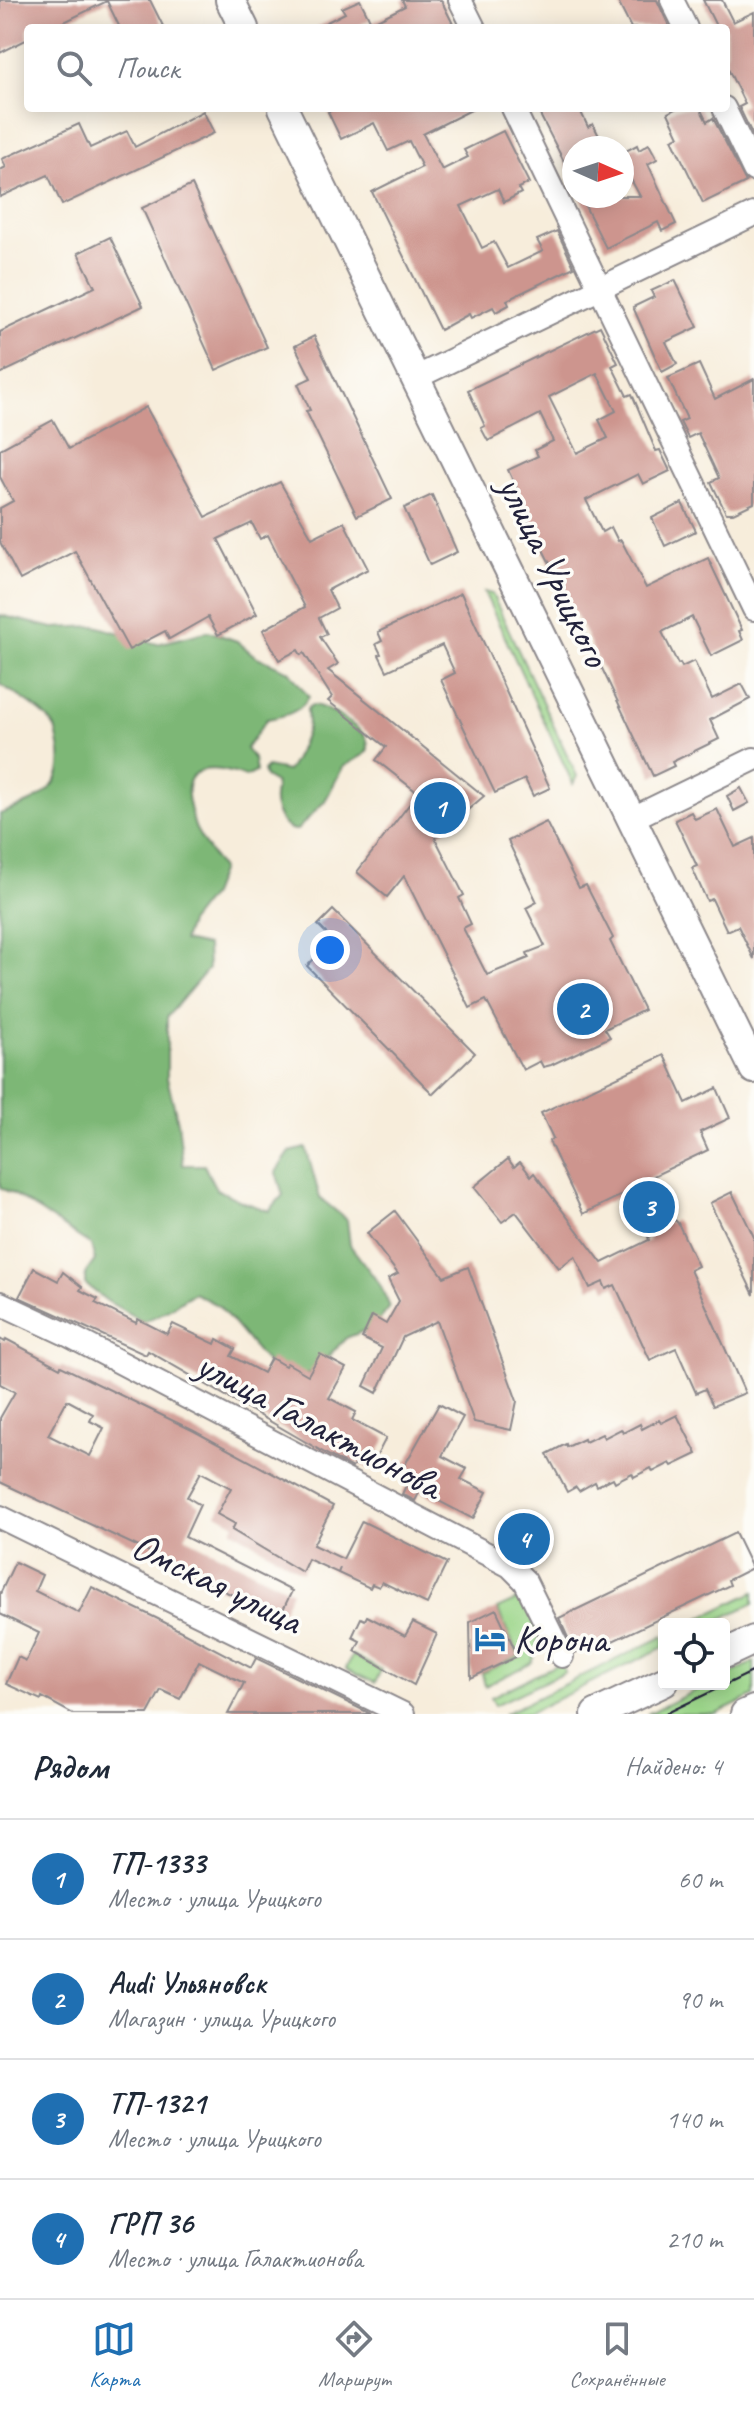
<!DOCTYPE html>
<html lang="ru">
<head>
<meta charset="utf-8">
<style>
  body { margin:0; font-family:Caveat,sans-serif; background:#f2f2f3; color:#1f2937 }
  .controls { position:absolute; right:24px; bottom:24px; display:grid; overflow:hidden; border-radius:8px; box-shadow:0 4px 20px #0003 }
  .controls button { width:72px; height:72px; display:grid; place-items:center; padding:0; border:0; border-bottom:2px solid #e0e1e3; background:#fff; color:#1f2937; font:40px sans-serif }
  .compass { position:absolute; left:562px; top:136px; width:72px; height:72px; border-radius:50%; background:#fff; box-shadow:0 4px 20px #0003; rotate:93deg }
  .you { position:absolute; left:330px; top:950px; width:28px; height:28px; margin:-20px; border:6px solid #fff; border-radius:50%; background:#1a73e8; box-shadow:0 0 0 12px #1a73e833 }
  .badge { display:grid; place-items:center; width:52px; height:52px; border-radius:50%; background:#1f6fb2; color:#fff; font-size:26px; font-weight:700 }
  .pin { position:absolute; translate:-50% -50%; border:4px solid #fff; box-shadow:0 2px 8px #0006 }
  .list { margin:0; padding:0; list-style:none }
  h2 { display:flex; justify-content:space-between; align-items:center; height:104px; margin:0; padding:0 32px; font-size:34px }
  h2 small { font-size:26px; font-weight:400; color:#747a83 }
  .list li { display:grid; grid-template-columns:52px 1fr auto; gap:24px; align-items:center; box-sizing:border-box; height:120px; padding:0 32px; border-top:2px solid #e0e1e3 }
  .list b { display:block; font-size:30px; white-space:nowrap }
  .list p { margin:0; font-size:26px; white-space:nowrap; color:#747a83 }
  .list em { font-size:26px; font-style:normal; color:#747a83 }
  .icon { flex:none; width:44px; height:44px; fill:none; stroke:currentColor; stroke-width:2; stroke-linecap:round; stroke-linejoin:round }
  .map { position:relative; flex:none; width:754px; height:1714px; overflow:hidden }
  .search { position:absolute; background:#fff; box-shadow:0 4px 20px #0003; left:24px; right:24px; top:24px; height:88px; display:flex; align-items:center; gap:20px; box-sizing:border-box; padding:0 28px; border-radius:8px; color:#747a83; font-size:30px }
  .sheet { height:584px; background:#fff }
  nav { display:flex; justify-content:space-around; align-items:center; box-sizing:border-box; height:112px; border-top:2px solid #e0e1e3; background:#fff; font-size:22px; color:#747a83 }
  nav a { display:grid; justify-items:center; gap:4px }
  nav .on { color:#1f6fb2 }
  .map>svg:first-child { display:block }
</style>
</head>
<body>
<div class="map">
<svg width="754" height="1714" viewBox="0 0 754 1714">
  <rect width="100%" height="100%" fill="#fdfcf7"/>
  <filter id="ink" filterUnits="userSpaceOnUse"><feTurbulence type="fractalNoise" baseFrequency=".0125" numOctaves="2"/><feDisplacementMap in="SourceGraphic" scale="16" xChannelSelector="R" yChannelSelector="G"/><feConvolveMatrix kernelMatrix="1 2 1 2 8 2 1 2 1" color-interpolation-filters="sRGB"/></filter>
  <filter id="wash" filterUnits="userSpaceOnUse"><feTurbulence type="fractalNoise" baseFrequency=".006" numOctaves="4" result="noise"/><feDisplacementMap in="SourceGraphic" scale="32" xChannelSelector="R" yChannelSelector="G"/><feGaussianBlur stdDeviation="1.8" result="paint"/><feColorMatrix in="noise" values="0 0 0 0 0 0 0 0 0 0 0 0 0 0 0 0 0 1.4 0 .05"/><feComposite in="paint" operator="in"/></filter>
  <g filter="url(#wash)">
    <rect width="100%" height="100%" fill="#f7eddb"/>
    <g fill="#9cd68a" stroke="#5f7c62" stroke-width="2">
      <path d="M484 592 492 594 577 776 573 784Z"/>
      <path d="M754 1592V1603L710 1624H688Z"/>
      <path d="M523 1597C535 1624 544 1634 532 1663L485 1686 482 1673 519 1656 497 1609Z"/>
      <path d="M664 1636V1647L527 1714H504Z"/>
      <path d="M352 1655 381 1670 375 1683 346 1669Z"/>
      <path d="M754 1662V1696L716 1714H647L709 1684H724V1677Z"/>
      <path d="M560 1663 565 1672 495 1705 491 1697Z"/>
    </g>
    <g fill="#7db776" stroke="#506c58" stroke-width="2">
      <path d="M0 615 53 628 96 626 157 644 209 631 237 641 255 656 289 671 309 697C299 713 285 716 267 719L246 749 254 759 256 772 246 777C215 765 178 762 190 807 192 815 193 824 197 831 204 844 213 857 221 869L211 895 189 923 183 941 207 946 208 969 167 1017V1078L178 1122 183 1165H204L216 1189 241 1201 269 1211 283 1195 276 1172 290 1152 306 1148 320 1198 347 1220 350 1245 380 1285 390 1307 374 1327 346 1338 313 1372 281 1380 219 1306 194 1293C175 1303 163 1316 142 1321L107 1301 85 1284V1274L95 1260 91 1245 12 1193 0 1188V814C35 801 68 792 59 746 58 741 57 733 55 728 47 712 15 694 0 684Z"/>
      <path d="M312 705C324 705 358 726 365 736 368 740 368 744 368 749L365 754 343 767 325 801 297 830C284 831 276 815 274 803 273 796 276 790 275 783L265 777 263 771 267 767 287 771C292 767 305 738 307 729 309 723 307 716 307 709Z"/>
    </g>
    <g id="blocks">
      <g fill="#cd958e" fill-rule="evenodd">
        <path d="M0 0H150L164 28H120L107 1 52 28H28V39L0 53Z"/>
        <path d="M360 0 370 20 354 28H315L345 13 342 8Z"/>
        <path d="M402 0H441L455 28H361L405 6Z"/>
        <path d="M617 0H657L670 28H631Z"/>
        <path d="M703 0H722L733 22 754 12V138L739 107 745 104 726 65V28H717Z"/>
        <path d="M336 108H475L423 134 442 170 468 157 464 150 503 131 529 183 518 188 521 193 504 202 498 189 461 206 482 248 494 242 508 268 543 251 537 240 557 231 574 267 507 300 509 305 496 312 493 307 471 318 469 314 440 330 372 192 422 167 409 141 388 151 374 123 341 139 328 112Z"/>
        <path d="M549 108H579L588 127 593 124 605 148H574V181L539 113Z"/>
        <path d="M677 108H700L707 122 713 118 746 182 703 203 672 139 679 136 668 113Z"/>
        <path d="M203 111 214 133 62 205 48 175 0 197V170L6 167 2 159 79 124 90 148 127 131 135 147Z"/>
        <path d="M649 144 657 159 648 164 676 224 662 231 658 222 606 248 580 196H640L622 163V153L637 145 639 150Z"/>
        <path d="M192 185 267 347 216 370 142 208Z"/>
        <path d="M110 237 143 306 0 374V332L95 287 78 253Z"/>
        <path d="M675 280 698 327 666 342 677 364 662 372 633 307 654 297 651 291Z"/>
        <path d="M600 326 618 363 612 366 627 396 632 394 656 451 660 450 670 471 643 484 638 474 586 500 602 532 611 527 618 541 621 540 646 588 708 558 742 630 739 631 743 640 711 656 692 617 662 632 678 664 680 663 682 667 694 661 712 699 742 684 750 699 710 720 719 739 672 762 674 766 653 776 589 641 522 508 525 506 508 470 538 456 535 450 553 441 540 414 488 441 481 428 485 426 468 390ZM597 373 616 411 599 420 608 438 577 453 549 397Z"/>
        <path d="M314 336 392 499 357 516 306 411 310 410 298 384 311 378 295 346Z"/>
        <path d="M699 364 715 399 754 379V503L733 513H726L711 482 719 478 698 433 688 438 680 422 687 419 668 378Z"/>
        <path d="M146 407 206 517 280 482 312 538 344 522 368 569 328 590 337 608 319 618 327 634 320 637 338 664 328 670 484 796 435 838 464 895 459 898 471 924 463 928 487 975 529 958 527 953 545 946 526 908 537 902 508 841 546 822 579 888 586 885 613 938 610 941 644 1010 605 1029 610 1037 551 1065 543 1067 540 1061 523 1070 486 1000 470 1008 404 876 387 897 357 872 418 793 376 760 386 747 328 701 332 697 304 653 301 655 298 650 279 660 263 630 305 607 268 535 260 539 252 523 218 539 257 614 218 635 208 617 169 639 165 631 129 650 75 551 20 580 0 542V508L13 501 0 477V449L53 420 69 449Z"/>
        <path d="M432 495 457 552 430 565 404 508Z"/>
        <path d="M682 503 696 531 665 546 652 518Z"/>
        <path d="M461 593 550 788 533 796 525 779 495 793 441 680 455 673 442 645 387 671 379 655 381 654 376 644 382 641 378 632Z"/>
        <path d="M741 788 749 803 734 811 727 796Z"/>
        <path d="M717 809 735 847 754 838V959L738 926 727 931 712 899 707 901 692 868 697 866 675 820 691 812 695 819Z"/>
        <path d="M333 910 475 1053 433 1094 307 966 333 940 318 925Z"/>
        <path d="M664 1055 686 1103 717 1088 730 1118 700 1132 708 1150 645 1180 668 1223 675 1220 678 1223 698 1266 690 1270 745 1393 713 1406 705 1389 696 1393 676 1348 650 1360 615 1285 606 1289 603 1282 590 1288 575 1256 559 1268 516 1212 502 1222 474 1187 508 1159 514 1167 520 1162 531 1176 534 1173 602 1263 649 1240 648 1237 653 1234 630 1191 583 1214 549 1141 553 1138 541 1113Z"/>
        <path d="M732 1192 754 1237V1295L710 1203Z"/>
        <path d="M395 1211 444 1277 468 1267 517 1401 511 1430 474 1422 437 1321 403 1337 377 1393 364 1386 382 1348 362 1338 372 1316 386 1324 399 1301 388 1279 398 1274 367 1233Z"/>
        <path d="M34 1268 58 1281 63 1272 82 1287 80 1290 98 1299 95 1303 136 1323 138 1319 167 1334 173 1324 215 1344 217 1339 235 1349 231 1356 263 1373 271 1358 285 1366 287 1363 308 1375 320 1354 346 1368 329 1398 356 1412 352 1420 386 1438 370 1469 356 1462 352 1468 330 1456 148 1351 146 1355 19 1297Z"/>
        <path d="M0 1339 5 1342 6 1339 60 1368 61 1366 194 1431 333 1506 313 1545 343 1559 362 1521 447 1563 427 1604 382 1582 379 1587 372 1584 370 1588 338 1573 340 1568 338 1573 308 1559 302 1572 232 1530 235 1524 217 1514 231 1488 201 1472 187 1497 200 1505 185 1537 292 1591 279 1618 206 1582 207 1580 173 1563 0 1482V1418L15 1392 0 1384ZM67 1400 93 1414 90 1421 104 1428 90 1456 48 1435Z"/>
        <path d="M439 1404 463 1417 442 1456 467 1469 461 1479 487 1492 473 1519 420 1491 415 1501 402 1494 408 1482 398 1477Z"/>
        <path d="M677 1415 697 1454 672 1466 670 1463 653 1472 651 1468 634 1477 632 1473 615 1482 613 1478 597 1486 595 1482 579 1491 576 1487 567 1492 547 1454 566 1444 567 1447 584 1439 585 1442 602 1434 604 1438 621 1429 623 1433 640 1424 642 1429 659 1420 661 1423Z"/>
        <path d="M529 1524 539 1543 519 1553 509 1534Z"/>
        <path d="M735 1533 752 1568 728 1580 730 1585 594 1650 592 1645 575 1653 559 1618Z"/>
        <path d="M15 1562 42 1575 35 1591 79 1613 92 1587 158 1619 251 1668 256 1658 371 1714H228L244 1683 199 1661 180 1699 161 1690 148 1714H73L42 1697 41 1700 6 1684 18 1657 26 1661 39 1633 0 1614V1594Z"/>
        <path d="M496 1609 518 1656 471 1678 470 1622Z"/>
        <path d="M367 1616 405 1636 413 1622 437 1634 414 1685 355 1651 360 1641 352 1637 361 1618 365 1620Z"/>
      </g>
    </g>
  </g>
  <g filter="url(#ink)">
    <use href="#blocks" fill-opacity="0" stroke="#8c888b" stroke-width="2"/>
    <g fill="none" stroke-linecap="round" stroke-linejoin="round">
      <defs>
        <g id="minor">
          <path d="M460 0 474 28"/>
          <path d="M672 0 686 28"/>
          <path d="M513 108 754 609"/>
          <path d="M724 108 754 170"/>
          <path d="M415 378 754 214"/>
          <path d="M631 819 754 759"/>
          <path d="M0 1303 66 1334 510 1566 525 1581 562 1656"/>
          <path d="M0 1517 403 1714"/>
        </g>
        <g id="major">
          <path d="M230 0 244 28"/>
          <path d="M283 108 754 1069"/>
          <path d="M724 1654 754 1640"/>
          <path d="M596 1714 664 1682"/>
          <path d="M745 1714 754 1710"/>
        </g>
      </defs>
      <use href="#minor" stroke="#8c888b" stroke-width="26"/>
      <use href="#major" stroke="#8c888b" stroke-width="32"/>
      <use href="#minor" stroke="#fff" stroke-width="22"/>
      <use href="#major" stroke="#fff" stroke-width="28"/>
      <path stroke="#22223b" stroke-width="2" d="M665 1714 754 1671"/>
    </g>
  </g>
  <defs>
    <symbol id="hotel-bare" viewBox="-9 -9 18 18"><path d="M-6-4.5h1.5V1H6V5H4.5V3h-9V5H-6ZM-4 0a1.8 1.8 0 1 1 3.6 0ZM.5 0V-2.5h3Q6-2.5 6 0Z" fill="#1f6fb2" stroke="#fdfcf7" stroke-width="2.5" paint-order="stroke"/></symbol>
  </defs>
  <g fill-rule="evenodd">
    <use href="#hotel-bare" x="468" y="1617" width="44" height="44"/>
  </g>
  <g text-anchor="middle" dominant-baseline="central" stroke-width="7" stroke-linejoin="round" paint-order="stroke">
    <g font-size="40" fill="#22223b" stroke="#fdfcf7">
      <text transform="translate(554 571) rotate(64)">улица Урицкого</text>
      <text transform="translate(319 1425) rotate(28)">улица Галактионова</text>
      <text transform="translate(217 1583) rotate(26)">Омская улица</text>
    </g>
    <g font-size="40" fill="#22223b" stroke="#fdfcf7" text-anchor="start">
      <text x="514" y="1639">Корона</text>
    </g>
  </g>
</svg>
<div class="controls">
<button><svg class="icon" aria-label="locate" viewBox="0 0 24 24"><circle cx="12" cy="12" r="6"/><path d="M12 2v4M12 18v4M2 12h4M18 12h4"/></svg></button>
</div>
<svg class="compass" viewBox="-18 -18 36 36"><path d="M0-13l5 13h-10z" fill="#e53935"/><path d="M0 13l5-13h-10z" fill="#747a83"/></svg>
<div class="you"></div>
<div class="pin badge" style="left:440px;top:808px">1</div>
<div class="pin badge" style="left:583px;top:1009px">2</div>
<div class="pin badge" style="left:649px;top:1207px">3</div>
<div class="pin badge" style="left:524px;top:1539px">4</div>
<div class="search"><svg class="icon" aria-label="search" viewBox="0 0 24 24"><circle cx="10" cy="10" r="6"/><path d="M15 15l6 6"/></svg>Поиск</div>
</div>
<section class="sheet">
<h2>Рядом<small>Найдено: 4</small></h2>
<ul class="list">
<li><span class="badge">1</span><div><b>ТП-1333</b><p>Место · улица Урицкого</p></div><em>60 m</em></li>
<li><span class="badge">2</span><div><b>Audi Ульяновск</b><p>Магазин · улица Урицкого</p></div><em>90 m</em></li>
<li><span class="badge">3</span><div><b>ТП-1321</b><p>Место · улица Урицкого</p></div><em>140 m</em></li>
<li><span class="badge">4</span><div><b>ГРП 36</b><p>Место · улица Галактионова</p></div><em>210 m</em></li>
</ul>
</section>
<nav>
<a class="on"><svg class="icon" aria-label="map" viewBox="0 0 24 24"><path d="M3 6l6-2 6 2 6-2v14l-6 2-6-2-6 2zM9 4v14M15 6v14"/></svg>Карта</a>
<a><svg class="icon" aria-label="directions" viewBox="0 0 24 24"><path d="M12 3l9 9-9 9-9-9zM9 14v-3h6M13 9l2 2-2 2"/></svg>Маршрут</a>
<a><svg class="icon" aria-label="saved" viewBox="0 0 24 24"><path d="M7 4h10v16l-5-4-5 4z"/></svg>Сохранённые</a>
</nav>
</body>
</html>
